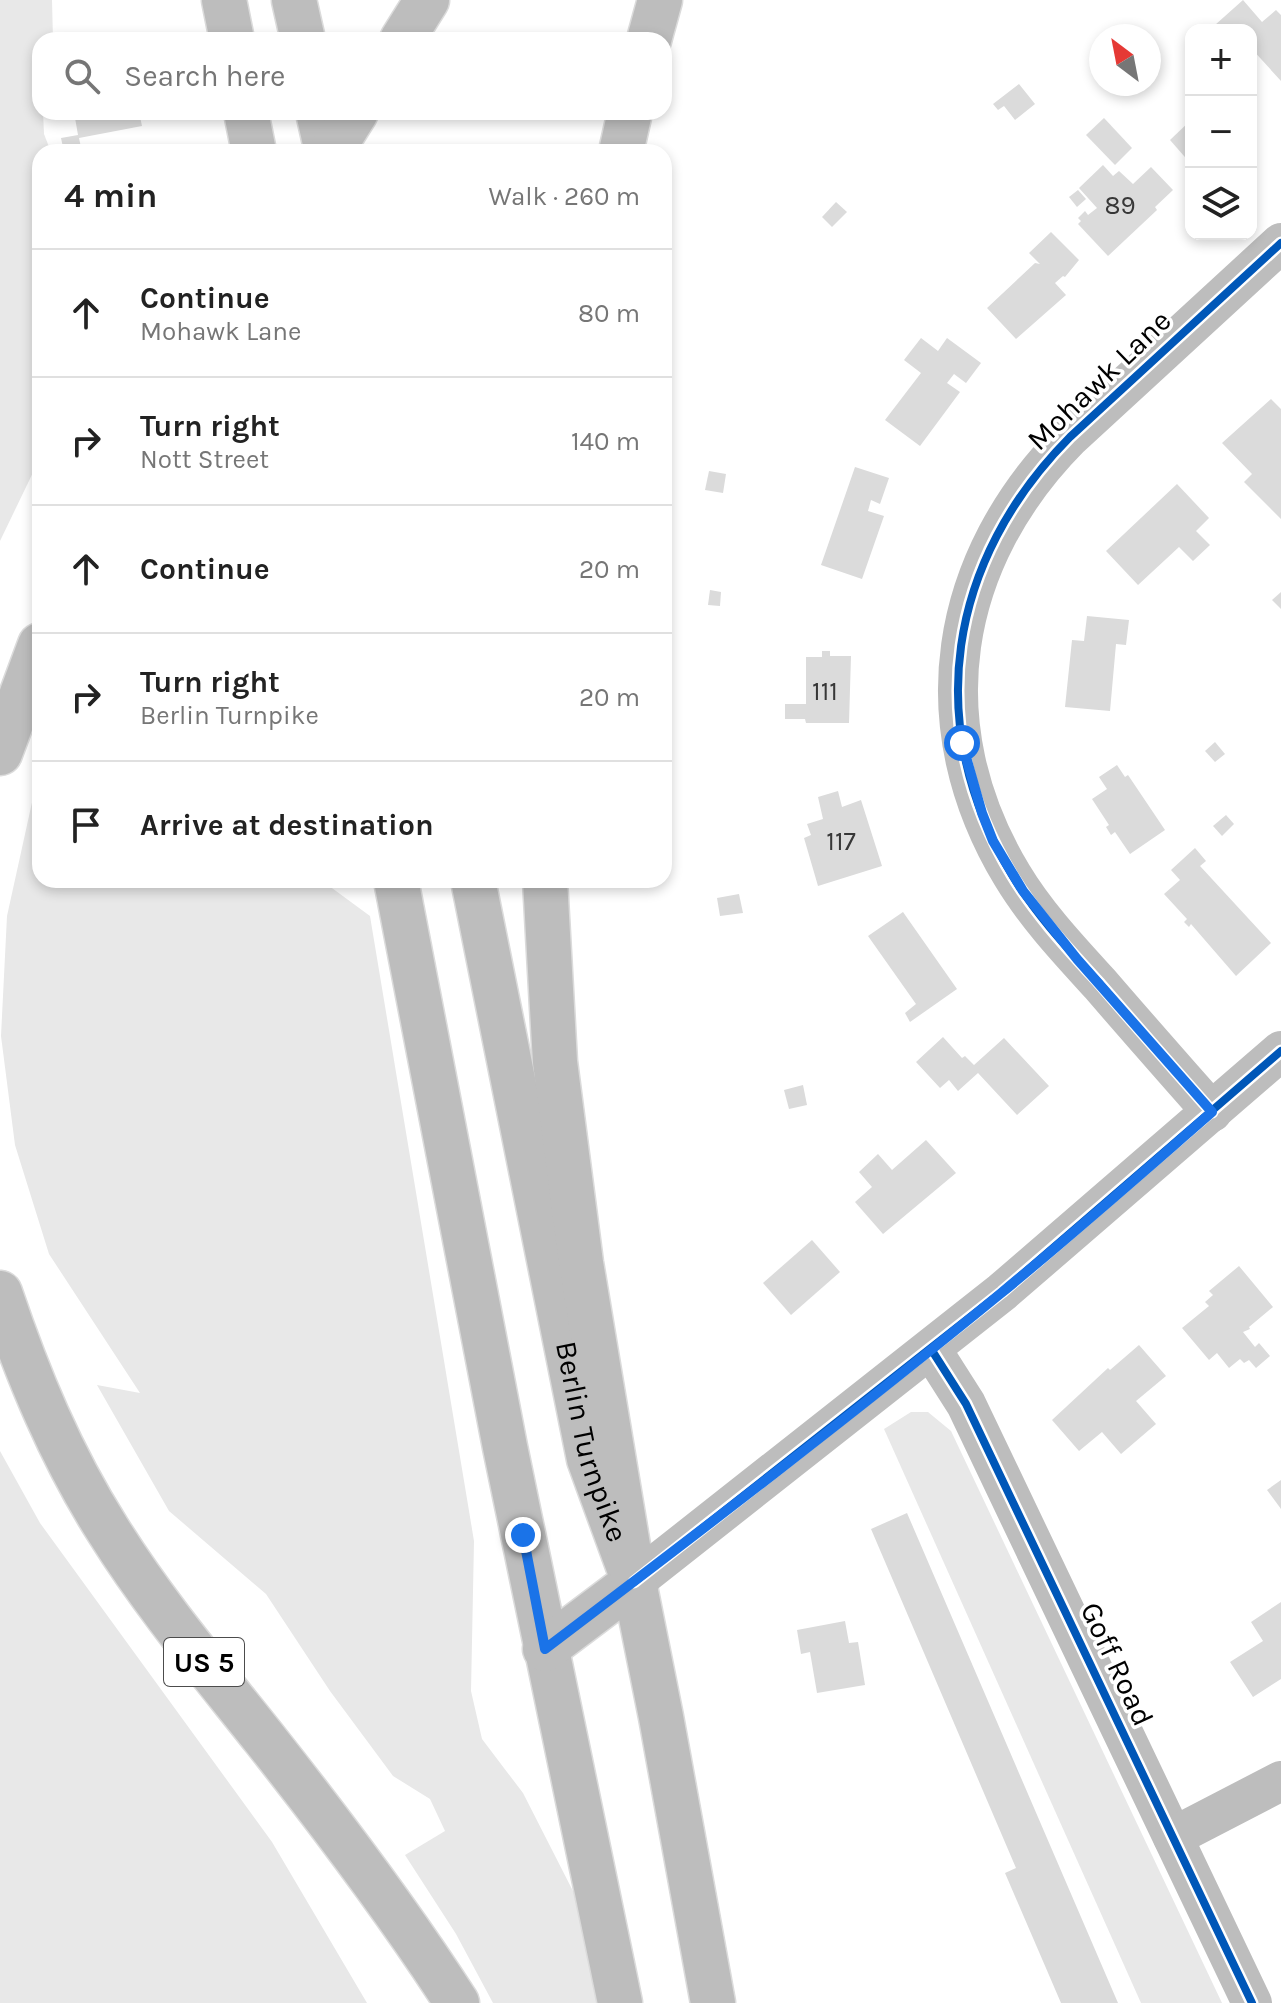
<!DOCTYPE html>
<html lang="en">
<head>
<meta charset="utf-8">
<style>
  body { margin:0; font-family:Karla,sans-serif; background:#f6f6f6; color:#222 }
  .controls { position:absolute; right:24px; top:24px; display:grid; overflow:hidden; border-radius:16px; box-shadow:0 4px 12px #0003 }
  .controls button { width:72px; height:72px; display:grid; place-items:center; padding:0; border:0; border-bottom:2px solid #e0e0e0; background:#fff; color:#222; font:40px sans-serif }
  .compass { position:absolute; left:1089px; top:24px; width:72px; height:72px; border-radius:50%; background:#fff; box-shadow:0 4px 12px #0003; rotate:328deg }
  .stop { position:absolute; width:24px; height:24px; margin:-18px; border:6px solid #1a73e8; border-radius:50%; background:#fff }
  .stop.end { background:#1a73e8; border-color:#fff; box-shadow:0 2px 8px #0008 }
  .list { margin:0; padding:0; list-style:none }
  h2 { display:flex; justify-content:space-between; align-items:center; height:104px; margin:0; padding:0 32px; font-size:34px }
  h2 small { font-size:26px; font-weight:400; color:#767676 }
  .list li { display:grid; grid-template-columns:52px 1fr auto; gap:24px; align-items:center; box-sizing:border-box; height:128px; padding:0 32px; border-top:2px solid #e0e0e0 }
  .list b { display:block; font-size:30px; white-space:nowrap }
  .list p { margin:0; font-size:26px; white-space:nowrap; color:#767676 }
  .list em { font-size:26px; font-style:normal; color:#767676 }
  .icon { flex:none; width:44px; height:44px; fill:none; stroke:currentColor; stroke-width:2; stroke-linecap:round; stroke-linejoin:round }
  .map { position:relative; flex:none; width:1281px; height:2003px; overflow:hidden }
  .search { position:absolute; background:#fff; box-shadow:0 4px 12px #0003; left:32px; top:32px; width:640px; height:88px; display:flex; align-items:center; gap:20px; box-sizing:border-box; padding:0 28px; border-radius:24px; color:#767676; font-size:30px }
  .panel { position:absolute; background:#fff; box-shadow:0 4px 12px #0003; left:32px; top:144px; width:640px; height:744px; border-radius:24px }
  .map>svg:first-child { display:block }
</style>
</head>
<body>
<div class="map">
<svg width="1281" height="2003" viewBox="0 0 1281 2003">
  <rect width="100%" height="100%" fill="#fff"/>
  <g fill="#e8e8e8">
    <path d="M0 0H52L53 40H40V112H43L44 134 51 152H40V458L0 541Z"/>
    <path d="M40 766V880H321L370 916 474 1541 471 1691 482 1739 523 1793 576 1897 603 2003H493L456 1934 405 1855 445 1831 430 1799 393 1776 330 1691 266 1594 169 1511 97 1385 140 1393 49 1254 15 1145 1 1036 7 916Z"/>
    <path d="M911 1412H928L951 1431 1222 2003H1141L884 1429Z"/>
    <path d="M0 1451 40 1523 272 1842 367 2003H0Z"/>
  </g>
  <g fill="#dbdbdb">
    <path d="M1243 0 1262 22 1276 10 1281 15V81L1251 48V30H1220L1215 25Z"/>
    <path d="M1019 84 1035 104 1015 120 1004 106 998 110 993 104Z"/>
    <path d="M74 112H139L142 126 79 138 82 152H64L61 138 78 135Z"/>
    <path d="M1104 118 1132 148 1115 165 1086 135Z"/>
    <path d="M1191 120V164L1170 140Z"/>
    <path d="M1103 165 1113 176 1119 171 1133 184 1151 167 1173 190 1155 207 1157 210 1108 256 1078 224 1081 221 1078 218 1085 211 1088 215 1097 208 1079 188Z"/>
    <path d="M1078 190 1086 199 1077 207 1069 197Z"/>
    <path d="M836 202 847 212 832 227 822 217Z"/>
    <path d="M1051 232 1079 260 1065 277 1063 276 1055 283 1066 295 1016 339 987 308 1035 263 1040 264 1029 253Z"/>
    <path d="M921 338 938 351 947 338 981 363 966 383 954 374 947 383 960 392 920 446 885 420 921 373 904 360Z"/>
    <path d="M1271 399 1281 409V519L1244 482 1252 474 1222 443Z"/>
    <path d="M855 467 889 478 880 504 871 500 868 511 884 516 862 579 821 565Z"/>
    <path d="M709 471 726 474 723 493 705 490Z"/>
    <path d="M1177 484 1209 518 1196 531 1210 545 1193 561 1179 547 1138 585 1106 551Z"/>
    <path d="M710 590 721 592 720 606 708 605Z"/>
    <path d="M1281 592V609L1272 600Z"/>
    <path d="M1087 616 1129 620 1126 645 1116 644 1110 711 1065 707 1072 640 1084 641Z"/>
    <path d="M822 651H830V656H851L849 723H806L805 719H785V704H806V657H822Z"/>
    <path d="M1215 742 1225 754 1215 762 1205 751Z"/>
    <path d="M1117 765 1125 777 1128 775 1165 830 1130 854 1115 832 1111 835 1106 827 1109 825 1092 799 1107 789 1099 777Z"/>
    <path d="M838 791 842 807 861 800 882 866 818 886 804 838 811 835 807 824 823 819 818 797Z"/>
    <path d="M1226 815 1234 824 1222 836 1213 826Z"/>
    <path d="M1195 848 1206 861 1200 866 1271 943 1236 976 1191 924 1189 927 1184 922 1187 919 1164 894 1180 880 1171 870Z"/>
    <path d="M739 894 743 913 720 916 717 898Z"/>
    <path d="M903 912 957 989 910 1022 905 1013 916 1004 868 936Z"/>
    <path d="M943 1037 962 1058 965 1056 974 1065 1004 1038 1049 1086 1017 1115 978 1073 958 1091 949 1080 940 1088 916 1062Z"/>
    <path d="M803 1085 807 1105 789 1109 784 1090Z"/>
    <path d="M926 1140 956 1173 883 1234 855 1202 872 1187 859 1172 878 1154 892 1170Z"/>
    <path d="M812 1240 840 1272 791 1315 763 1283Z"/>
    <path d="M1239 1266 1273 1307 1249 1327 1250 1329 1243 1332 1255 1347 1259 1343 1270 1356 1256 1368 1249 1360 1244 1363 1240 1359 1229 1368 1217 1353 1209 1360 1182 1328 1209 1306 1205 1302 1213 1295 1209 1291Z"/>
    <path d="M1139 1345 1166 1376 1136 1401 1156 1424 1121 1454 1102 1432 1079 1451 1052 1420 1108 1368 1110 1370Z"/>
    <path d="M1281 1480V1509L1267 1490Z"/>
    <path d="M907 1513 1118 2003H1061L1005 1873 1016 1868 871 1529Z"/>
    <path d="M1281 1602V1679L1253 1697 1230 1662 1263 1641 1251 1622Z"/>
    <path d="M845 1621 849 1643 858 1642 865 1685 817 1693 810 1652 801 1654 797 1630Z"/>
  </g>
  <g fill="none" stroke-linecap="round" stroke-linejoin="round">
    <defs>
      <g id="major">
        <path d="M224 0 232 40"/>
        <path d="M294 0 303 40"/>
        <path d="M246 112 254 152"/>
        <path d="M318 112 327 152"/>
        <path d="M396 880 505 1447 620 2003"/>
        <path id="s1" d="M473 880 589 1459 634 1582 545 1649"/>
      </g>
      <g id="highway">
        <path d="M402 40 427 0"/>
        <path d="M649 40 660 0"/>
        <path d="M331 152 356 112"/>
        <path d="M621 152 630 112"/>
        <path d="M0 753 40 645"/>
        <path d="M545 880 555 1062 581 1263 634 1582 661 1717 713 2003"/>
        <path d="M0 1293C28 1376 61 1456 108 1530 154 1604 210 1670 264 1738 332 1824 398 1911 457 2003"/>
      </g>
    </defs>
    <use href="#major" stroke="#dbdbdb" stroke-width="47"/>
    <use href="#highway" stroke="#dbdbdb" stroke-width="47"/>
    <g stroke="#bdbdbd" stroke-width="40">
      <path d="M1212 1112C1175 1070 1137 1027 1100 984 1069 950 1036 915 1012 875 921 724 948 560 1070 437L1281 243"/>
      <path d="M931 1349 966 1404 1252 2003"/>
      <path d="M634 1582 1002 1292 1281 1051"/>
      <path d="M1173 1837 1281 1781"/>
    </g>
    <use href="#major" stroke="#bdbdbd" stroke-width="44"/>
    <use href="#highway" stroke="#bdbdbd" stroke-width="44"/>
    <defs>
      <g id="cycleway">
        <path d="M1212 1112C1175 1070 1137 1027 1100 984 1069 950 1036 915 1012 875 921 724 948 560 1070 437L1281 243"/>
        <path d="M931 1349 966 1404 1252 2003"/>
        <path d="M634 1582 1002 1292 1281 1051"/>
      </g>
    </defs>
    <use href="#cycleway" stroke="#fff" stroke-width="13"/>
    <use href="#cycleway" stroke="#0057b8" stroke-width="8"/>
  </g>
  <g fill="none" stroke-linecap="round" stroke-linejoin="round">
    <path stroke="#1a73e8" stroke-width="10" d="M523 1535 545 1649C698 1533 851 1416 1000 1294 1072 1235 1142 1173 1212 1112L1077 959 1023 891 993 841 982 813 962 743"/>
  </g>
  <g text-anchor="middle" dominant-baseline="central" stroke-width="7" stroke-linejoin="round" paint-order="stroke">
    <g font-size="26" fill="#373737">
      <text x="1120" y="205">89</text>
      <text x="825" y="691">111</text>
      <text x="841" y="841">117</text>
    </g>
    <rect fill="#fff" stroke="#4c4c4c" stroke-width="2" x="164" y="1638" width="80" height="48" rx="6"/>
    <g font-size="28" font-weight="bold" fill="#000">
      <text x="204" y="1662">US 5</text>
    </g>
    <g font-size="30" fill="#000" stroke="#fff">
      <text transform="translate(1099 380) rotate(-44)">Mohawk Lane</text>
      <text stroke="none"><textPath href="#s1" startOffset="574">Berlin Turnpike</textPath></text>
      <text transform="translate(1117 1664) rotate(65)">Goff Road</text>
    </g>
  </g>
</svg>
<div class="controls">
<button>+</button>
<button>−</button>
<button><svg class="icon" aria-label="layers" viewBox="0 0 24 24"><path d="M12 4l9 5-9 5-9-5zM3 14l9 5 9-5"/></svg></button>
</div>
<svg class="compass" viewBox="-18 -18 36 36"><path d="M0-13l5 13h-10z" fill="#e53935"/><path d="M0 13l5-13h-10z" fill="#767676"/></svg>
<div class="stop" style="left:962px;top:743px"></div>
<div class="stop end" style="left:523px;top:1535px"></div>
<div class="search"><svg class="icon" aria-label="search" viewBox="0 0 24 24"><circle cx="10" cy="10" r="6"/><path d="M15 15l6 6"/></svg>Search here</div>
<section class="panel">
<h2>4 min<small>Walk · 260 m</small></h2>
<ul class="list">
<li><svg class="icon" aria-label="ahead" viewBox="0 0 24 24"><path d="M12 20V5M6 11l6-6 6 6"/></svg><div><b>Continue</b><p>Mohawk Lane</p></div><em>80 m</em></li>
<li><svg class="icon" aria-label="right" viewBox="0 0 24 24"><path d="M7 20v-9h11M14 6l5 5-5 5"/></svg><div><b>Turn right</b><p>Nott Street</p></div><em>140 m</em></li>
<li><svg class="icon" aria-label="ahead" viewBox="0 0 24 24"><path d="M12 20V5M6 11l6-6 6 6"/></svg><div><b>Continue</b></div><em>20 m</em></li>
<li><svg class="icon" aria-label="right" viewBox="0 0 24 24"><path d="M7 20v-9h11M14 6l5 5-5 5"/></svg><div><b>Turn right</b><p>Berlin Turnpike</p></div><em>20 m</em></li>
<li><svg class="icon" aria-label="arrive" viewBox="0 0 24 24"><path d="M6 21V4h12l-3 4 3 4H6"/></svg><div><b>Arrive at destination</b></div></li>
</ul>
</section>
</div>
</body>
</html>
